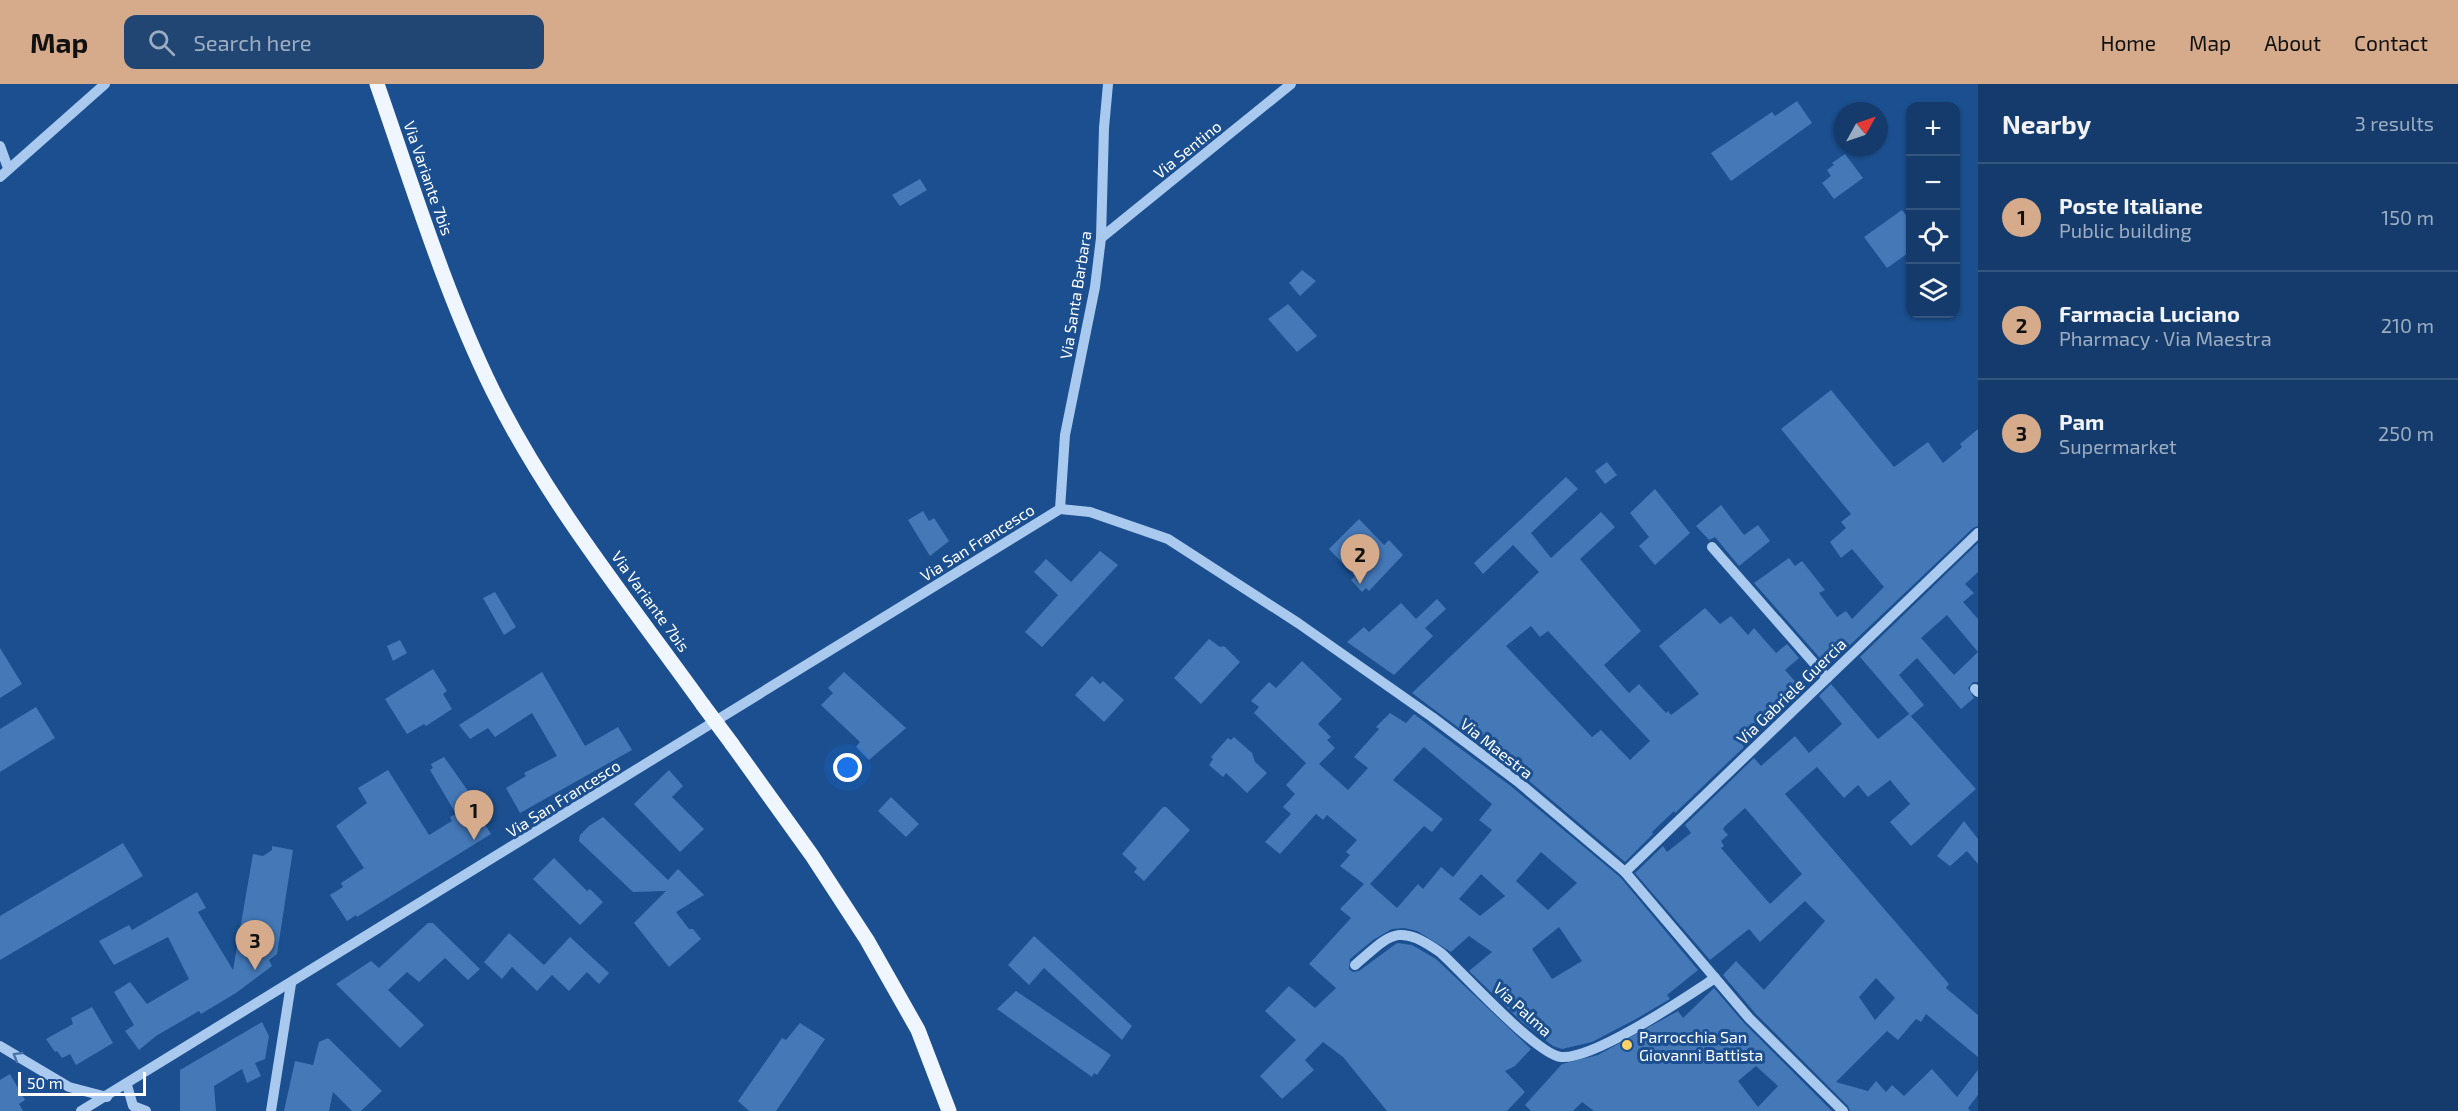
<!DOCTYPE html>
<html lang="en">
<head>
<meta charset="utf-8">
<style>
  body { margin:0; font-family:"Exo 2",sans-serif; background:#214673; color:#f1f3f6 }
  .controls { position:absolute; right:18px; top:18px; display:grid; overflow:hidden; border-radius:12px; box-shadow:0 2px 4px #0004 }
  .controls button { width:54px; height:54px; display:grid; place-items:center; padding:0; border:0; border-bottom:2px solid #33557e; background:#143b6b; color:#f1f3f6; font:30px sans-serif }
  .compass { position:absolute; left:1834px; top:18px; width:54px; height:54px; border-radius:50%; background:#143b6b; box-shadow:0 2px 4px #0004; rotate:50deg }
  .scale { position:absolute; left:18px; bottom:15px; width:128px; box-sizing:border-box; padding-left:6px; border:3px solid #fff; border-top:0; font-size:16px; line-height:21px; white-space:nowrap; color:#fff; -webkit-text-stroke:4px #1b4f8f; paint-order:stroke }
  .you { position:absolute; left:848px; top:684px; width:21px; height:21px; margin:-15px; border:4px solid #fff; border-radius:50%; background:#1a73e8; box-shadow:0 0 0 9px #1a73e833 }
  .badge { display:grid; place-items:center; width:39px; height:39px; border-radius:50%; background:#d6ab8b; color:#111; font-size:20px; font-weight:700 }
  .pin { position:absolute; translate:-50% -50px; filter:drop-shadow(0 2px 3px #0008) }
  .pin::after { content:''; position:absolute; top:32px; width:21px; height:18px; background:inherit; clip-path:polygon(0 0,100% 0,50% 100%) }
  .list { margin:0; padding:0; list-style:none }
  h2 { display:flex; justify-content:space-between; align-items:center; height:78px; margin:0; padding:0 24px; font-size:26px }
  h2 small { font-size:20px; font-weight:400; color:#9dadc1 }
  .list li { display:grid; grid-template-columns:39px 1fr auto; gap:18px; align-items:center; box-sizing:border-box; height:108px; padding:0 24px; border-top:2px solid #33557e }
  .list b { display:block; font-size:22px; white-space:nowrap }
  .list p { margin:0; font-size:20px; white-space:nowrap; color:#9dadc1 }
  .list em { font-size:20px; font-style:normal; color:#9dadc1 }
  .icon { flex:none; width:33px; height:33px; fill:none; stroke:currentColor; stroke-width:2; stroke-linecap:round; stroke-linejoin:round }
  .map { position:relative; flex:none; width:1978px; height:1027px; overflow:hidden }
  header { display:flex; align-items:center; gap:36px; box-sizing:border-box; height:84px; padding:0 30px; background:#d6ab8b; color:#111 }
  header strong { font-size:28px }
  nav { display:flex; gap:33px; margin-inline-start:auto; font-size:21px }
  .search { width:420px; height:54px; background:#214673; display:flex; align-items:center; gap:15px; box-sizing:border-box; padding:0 21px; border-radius:12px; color:#9dadc1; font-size:22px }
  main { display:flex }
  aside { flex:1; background:#143b6b }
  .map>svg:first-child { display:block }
</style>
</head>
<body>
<header>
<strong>Map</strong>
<div class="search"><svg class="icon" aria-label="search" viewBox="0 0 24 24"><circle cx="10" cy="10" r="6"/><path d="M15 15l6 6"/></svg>Search here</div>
<nav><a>Home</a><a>Map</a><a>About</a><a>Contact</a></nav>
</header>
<main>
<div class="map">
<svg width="1978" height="1027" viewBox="0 0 1978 1027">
  <rect width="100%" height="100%" fill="#1b4f8f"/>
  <g fill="#4478b7" fill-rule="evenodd">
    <path d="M1797 17 1812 39 1731 97 1711 69 1772 28 1775 32Z"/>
    <path d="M1845 70 1863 94 1834 115 1822 99 1831 92 1827 86 1834 81 1832 79Z"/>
    <path d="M920 95 927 106 900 122 892 111Z"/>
    <path d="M1902 126 1911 138V167L1887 184 1864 153Z"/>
    <path d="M1302 186 1316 197 1300 212 1289 199Z"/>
    <path d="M1288 220 1317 252 1297 268 1268 235Z"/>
    <path d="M1831 306 1894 383 1928 358 1943 379 1962 363 1960 360 1978 345V442L1973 444 1850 561 1826 581 1754 499 1789 474 1795 482 1802 477 1825 506 1819 509 1837 533 1846 527 1852 535 1884 503 1852 465 1841 474 1830 458 1846 444 1841 438 1851 430 1781 345Z"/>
    <path d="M1607 378 1617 391 1605 400 1595 387Z"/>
    <path d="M1566 393 1578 405 1531 449 1551 474 1601 428 1615 443 1580 475 1641 547 1604 581 1629 609 1639 600 1666 629 1668 627 1671 631 1699 610 1659 562 1705 524 1720 540 1731 532 1748 551 1754 544 1776 569 1787 560 1799 574 1785 586 1801 604 1742 660 1744 663 1675 729 1674 727 1652 748 1653 750 1625 778 1522 691 1412 609 1539 488 1513 461 1483 490 1474 479ZM1531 542 1540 553 1548 547 1650 657 1630 676 1601 646 1592 653 1506 562Z"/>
    <path d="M1655 405 1690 449 1655 481 1639 462 1649 453 1630 429Z"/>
    <path d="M1721 421 1744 451 1758 441 1770 457 1739 482 1715 453 1709 456 1696 442Z"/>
    <path d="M923 427 929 437 934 434 949 457 930 472 908 436Z"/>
    <path d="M1359 435 1384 461 1389 456 1403 471 1369 507 1366 504 1362 508 1351 496 1355 492 1329 465Z"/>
    <path d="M1978 459V488L1965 500 1974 509 1963 518 1978 535V568L1947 531 1921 554 1954 591 1978 568V598H1973L1968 604 1974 614 1961 625 1917 574 1899 591 1924 621 1911 632 1860 573Z"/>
    <path d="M1100 467 1118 481 1042 563 1025 548 1058 511 1034 488 1046 475 1071 498Z"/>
    <path d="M495 508 516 543 504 551 483 514Z"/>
    <path d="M1437 515 1446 525 1425 544 1433 552 1394 591 1347 558 1364 543 1369 548 1401 519 1416 535Z"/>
    <path d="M1209 555 1220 563 1224 562 1240 578 1201 620 1174 594Z"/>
    <path d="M400 556 407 569 393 577 387 562Z"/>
    <path d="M0 564 22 600 0 614Z"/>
    <path d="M1302 577 1342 615 1318 640 1331 653 1327 656 1335 664 1319 680 1348 706 1368 684 1354 673 1379 645 1376 643 1390 629 1406 639 1414 630 1512 703 1620 793 1698 886 1667 911 1670 915 1636 935 1592 958 1562 965 1553 962 1523 939 1469 887 1492 868 1469 852 1451 868 1417 847 1404 844 1392 845 1373 856 1350 875 1349 885 1353 888 1359 887 1397 859 1412 861 1436 875 1531 965 1515 982 1505 987 1525 1008 1507 1027H1387L1343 973 1323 958 1305 976 1314 986 1282 1015 1260 992 1296 956 1265 927 1289 902 1315 924 1336 904 1309 880 1351 834 1340 825 1364 800 1340 782 1350 771 1346 768 1357 756 1327 731 1323 736 1316 730 1280 770 1265 758 1291 730 1283 723 1295 710 1286 701 1306 679 1254 629 1259 623 1251 617 1269 598 1276 604ZM1424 663 1492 720 1479 736 1492 746 1453 793 1441 783 1423 805 1418 800 1397 824 1370 800 1424 742 1432 748 1443 735 1393 696ZM1541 768 1577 799 1548 826 1516 797ZM1481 790 1505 812 1480 832 1459 815ZM1559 843 1582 877 1552 895 1532 865Z"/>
    <path d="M433 585 447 607 443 610 452 625 426 642 424 640 407 650 385 615Z"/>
    <path d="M542 588 585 662 618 643 632 666 520 729 506 704 526 692 524 689 557 672 532 629 495 653 488 644 470 655 459 641Z"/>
    <path d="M844 588 906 644 869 676 856 663 860 658 821 621 833 609 828 604Z"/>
    <path d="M1092 592 1100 600 1103 597 1124 616 1104 638 1075 611Z"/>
    <path d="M1831 600 1878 655 1909 630 1976 705 1911 762 1890 738 1910 720 1890 696 1868 713 1858 701 1844 714 1817 683 1785 710 1949 900 1946 904 1978 931V973L1926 930 1921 938 1916 935 1898 956 1887 947 1836 998 1868 1007 1876 997 1886 1008 1892 1001 1904 1012 1932 985 1957 1013 1978 986V1011L1968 1024 1970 1027H1850L1848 1022 1755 929 1723 891 1736 877 1764 906 1825 837 1805 817 1760 858 1749 845 1710 876 1635 789 1663 762 1667 768 1691 749 1685 741 1754 674 1761 682 1795 652 1809 669 1842 640 1819 612ZM1745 724 1802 790 1770 820 1721 764 1724 762 1721 757 1728 751 1723 745 1725 742ZM1876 894 1895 914 1875 936 1859 913Z"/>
    <path d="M36 623 55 654 0 688V645Z"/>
    <path d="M1234 653 1252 669 1255 678 1267 689 1247 709 1226 689 1223 693 1209 681 1213 675 1211 673 1228 654 1231 656Z"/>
    <path d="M444 673 473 714 470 716 491 750 357 833 356 831 347 837 330 811 343 803 341 799 364 784 336 742 367 719 358 704 388 686 429 751 452 737 450 733 456 730 430 686 433 684 431 680Z"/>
    <path d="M669 686 683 702 672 713 704 745 680 768 634 720Z"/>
    <path d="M891 713 919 740 906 753 878 727Z"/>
    <path d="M1163 723H1166L1190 746 1144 797 1134 788 1137 784 1122 770Z"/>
    <path d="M603 733 668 796 678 785 704 811 676 828 689 845H693L701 855 669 883 634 839 666 807 633 808 579 757 580 751 589 742Z"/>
    <path d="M1964 737 1978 755V780L1967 767 1950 782 1937 772Z"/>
    <path d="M123 759 143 792 0 876V832Z"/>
    <path d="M272 762 293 766 277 870 269 876 272 882 236 909 201 930 199 927 156 952 139 966 125 947 134 941 114 908 130 898 147 920 189 895 168 853 114 881 99 857 129 841 132 846 197 808 206 824 198 828 233 886 253 770 263 772 272 766Z"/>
    <path d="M554 774 587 807 590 805 603 818 580 841 533 795Z"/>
    <path d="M428 839H433L480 885 468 896 445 874 419 898 407 888 388 906 424 941 400 964 336 900 371 877 379 884Z"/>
    <path d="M509 849 544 881 570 853 609 889 599 900 587 888 569 907 552 891 537 907 512 883 502 895 484 878Z"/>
    <path d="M1034 852 1132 942 1122 956 1044 884 1029 901 1008 881Z"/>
    <path d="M1714 904 1744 939 1832 1027H1594L1582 1018 1573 1027H1531L1525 1021 1562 980 1598 971 1678 927 1683 934ZM1756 982 1778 1002 1758 1023 1738 997Z"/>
    <path d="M1016 907 1111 971 1097 991 1094 989 1092 993 997 925Z"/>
    <path d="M92 923 113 959 76 981 70 970 62 974 57 967 55 968 46 955 73 940 71 934Z"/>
    <path d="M262 938 269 952 265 975 255 979 261 992 247 999 242 985 214 1002 216 1027H180V986Z"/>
    <path d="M800 939 825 955 776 1027H749L738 1017 782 954 786 956Z"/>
    <path d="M328 954 382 1007 361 1027H352L333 1008 329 1027H284L295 977 313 981 319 958Z"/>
    <path d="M10 990 25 1016 19 1020 23 1027H0V996Z"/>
  </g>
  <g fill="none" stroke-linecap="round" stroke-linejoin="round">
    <g stroke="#a9c9ee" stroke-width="10">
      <path d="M0 62 8 84"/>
      <path d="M0 93 105 0"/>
      <path d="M1101 154 1291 0"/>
      <path d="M1060 425 1090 428 1168 455 1298 539 1432 633 1517 697 1625 788 1749 934 1843 1027"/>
      <path d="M1060 425 1065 351 1095 203 1101 154 1104 44 1108 0"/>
      <path d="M1712 463 1827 594"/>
      <path d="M1975 605 1978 608"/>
      <path d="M1625 788 1978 449"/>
      <path d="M1355 881C1391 850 1397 838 1441 869 1463 889 1537 971 1561 973 1594 976 1686 913 1715 894"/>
      <path d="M0 962 69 1003 107 1013"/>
      <path d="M127 1001 133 1022 146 1027"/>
      <path d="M81 1027 1060 425"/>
      <path d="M271 1027 291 900"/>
    </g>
    <g stroke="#f0f6ff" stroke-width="15">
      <path d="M377 0C413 103 445 209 493 307 549 420 630 519 703 621"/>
      <path d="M732 660 811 770 867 856 918 946 949 1027"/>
    </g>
    <path stroke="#f0f6ff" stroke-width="15" d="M703 621 732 660"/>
  </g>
  <defs><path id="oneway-chevron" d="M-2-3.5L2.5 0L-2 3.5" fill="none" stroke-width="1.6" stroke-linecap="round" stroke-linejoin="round" transform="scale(1.5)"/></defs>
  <use stroke="#4674ac" href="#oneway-chevron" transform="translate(17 972) rotate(-149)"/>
  <circle fill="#ffd166" stroke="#1b4f8f" stroke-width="2" cx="1627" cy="961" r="6"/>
  <g text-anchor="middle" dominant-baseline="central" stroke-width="6" stroke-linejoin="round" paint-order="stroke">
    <g font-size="16" fill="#fff" stroke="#1b4f8f">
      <text transform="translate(1187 65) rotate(-39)">Via Sentino</text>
      <text transform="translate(429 94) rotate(71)">Via Variante 7bis</text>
      <text transform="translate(1075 211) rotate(-81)">Via Santa Barbara</text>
      <text transform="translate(977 458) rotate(-32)">Via San Francesco</text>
      <text transform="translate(651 517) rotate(54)">Via Variante 7bis</text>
      <text transform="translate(1791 607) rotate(-44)">Via Gabriele Guercia</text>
      <text transform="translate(1497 664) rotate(38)">Via Maestra</text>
      <text transform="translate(563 714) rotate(-32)">Via San Francesco</text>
      <text transform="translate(1523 925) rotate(42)">Via Palma</text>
    </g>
    <g font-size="16" fill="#fff" stroke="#1b4f8f" text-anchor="start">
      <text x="1639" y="952">Parrocchia San<tspan x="1639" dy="18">Giovanni Battista</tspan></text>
    </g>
  </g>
</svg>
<div class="controls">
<button>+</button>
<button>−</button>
<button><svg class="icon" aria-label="locate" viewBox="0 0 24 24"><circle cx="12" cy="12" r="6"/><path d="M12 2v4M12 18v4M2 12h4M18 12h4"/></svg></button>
<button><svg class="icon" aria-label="layers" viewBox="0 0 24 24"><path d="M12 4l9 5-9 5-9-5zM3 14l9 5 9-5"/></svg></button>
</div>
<svg class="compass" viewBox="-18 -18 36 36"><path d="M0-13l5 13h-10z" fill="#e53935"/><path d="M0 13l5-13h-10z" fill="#9dadc1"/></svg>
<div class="scale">50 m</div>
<div class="you"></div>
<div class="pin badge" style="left:474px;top:756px">1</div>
<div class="pin badge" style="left:1360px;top:500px">2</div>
<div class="pin badge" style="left:255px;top:886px">3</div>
</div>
<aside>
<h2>Nearby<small>3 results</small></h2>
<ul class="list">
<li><span class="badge">1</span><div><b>Poste Italiane</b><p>Public building</p></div><em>150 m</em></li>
<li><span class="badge">2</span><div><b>Farmacia Luciano</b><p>Pharmacy · Via Maestra</p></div><em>210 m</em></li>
<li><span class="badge">3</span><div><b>Pam</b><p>Supermarket</p></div><em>250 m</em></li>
</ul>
</aside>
</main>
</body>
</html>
